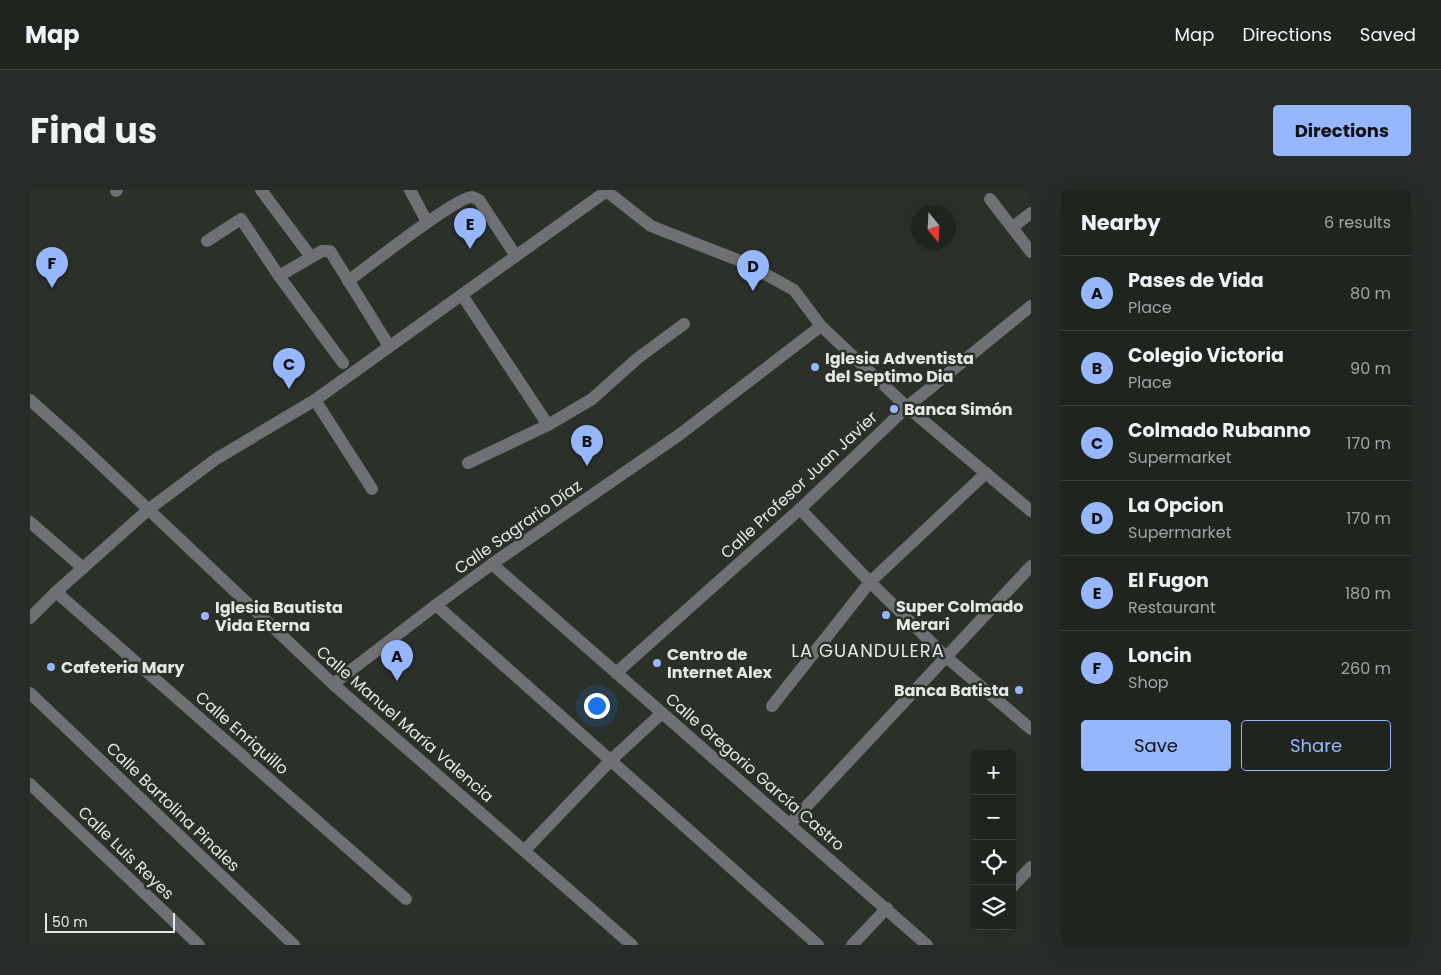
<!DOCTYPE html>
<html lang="en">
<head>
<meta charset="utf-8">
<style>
  body { margin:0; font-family:Poppins,sans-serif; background:#282c28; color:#f1f3f6 }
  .controls { position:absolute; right:15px; bottom:15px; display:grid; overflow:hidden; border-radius:5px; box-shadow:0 5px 20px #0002 }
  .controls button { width:45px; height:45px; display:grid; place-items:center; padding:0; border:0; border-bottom:1px solid #3d413d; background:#20241f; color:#f1f3f6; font:25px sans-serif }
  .compass { position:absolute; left:881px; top:15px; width:45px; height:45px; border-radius:50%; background:#20241f; box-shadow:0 5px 20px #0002; rotate:162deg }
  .scale { position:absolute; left:15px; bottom:12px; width:130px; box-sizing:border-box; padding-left:5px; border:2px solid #e5e8e4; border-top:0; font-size:14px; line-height:18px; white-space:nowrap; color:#e5e8e4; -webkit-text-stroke:4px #2b3029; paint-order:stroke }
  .you { position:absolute; left:566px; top:515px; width:18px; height:18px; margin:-12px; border:4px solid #fff; border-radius:50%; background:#1a73e8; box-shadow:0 0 0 8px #1a73e833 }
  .badge { display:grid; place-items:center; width:32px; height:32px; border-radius:50%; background:#96b6fd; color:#111; font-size:16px; font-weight:700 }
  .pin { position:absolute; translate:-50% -41px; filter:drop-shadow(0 1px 2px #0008) }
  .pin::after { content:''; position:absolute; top:26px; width:18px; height:15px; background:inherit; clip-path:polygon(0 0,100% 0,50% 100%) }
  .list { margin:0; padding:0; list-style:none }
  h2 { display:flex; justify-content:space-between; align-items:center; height:65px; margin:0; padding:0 20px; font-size:21px }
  h2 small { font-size:16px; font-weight:400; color:#a2a4a4 }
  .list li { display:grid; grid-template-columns:32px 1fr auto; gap:15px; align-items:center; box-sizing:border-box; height:75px; padding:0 20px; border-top:1px solid #3d413d }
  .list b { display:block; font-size:19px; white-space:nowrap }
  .list p { margin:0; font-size:16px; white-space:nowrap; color:#a2a4a4 }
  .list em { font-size:16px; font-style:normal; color:#a2a4a4 }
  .actions { display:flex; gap:10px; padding:15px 20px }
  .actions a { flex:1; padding:11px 0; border:1px solid #96b6fd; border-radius:5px; text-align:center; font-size:18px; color:#96b6fd }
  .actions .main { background:#96b6fd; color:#111 }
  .icon { flex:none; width:28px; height:28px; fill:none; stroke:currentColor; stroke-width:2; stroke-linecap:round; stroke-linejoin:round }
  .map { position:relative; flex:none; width:1001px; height:755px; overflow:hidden; border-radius:5px }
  header { display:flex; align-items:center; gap:30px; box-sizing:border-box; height:70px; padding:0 25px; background:#20241f; border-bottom:1px solid #3d413d }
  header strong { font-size:24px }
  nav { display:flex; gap:28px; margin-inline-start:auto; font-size:18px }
  .intro { display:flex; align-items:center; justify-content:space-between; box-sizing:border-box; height:120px; padding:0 30px }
  h1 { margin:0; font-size:35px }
  .button { padding:12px 22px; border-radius:5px; background:#96b6fd; color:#111; font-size:18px; font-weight:700 }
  main { display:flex; gap:30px; padding:0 30px }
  aside { flex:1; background:#20241f; border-radius:5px; box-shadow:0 5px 20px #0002 }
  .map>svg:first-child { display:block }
</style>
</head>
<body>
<header>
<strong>Map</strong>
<nav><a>Map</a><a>Directions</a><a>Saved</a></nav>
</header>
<div class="intro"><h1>Find us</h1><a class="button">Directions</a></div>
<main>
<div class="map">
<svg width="1001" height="755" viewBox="0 0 1001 755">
  <rect width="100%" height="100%" fill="#2b3029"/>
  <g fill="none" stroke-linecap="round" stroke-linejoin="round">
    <g stroke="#6e7073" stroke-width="12">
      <path d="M231 0 281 67"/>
      <path d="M380 0 397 32"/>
      <path d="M575 0 621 36 713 72 764 100 791 136 877 217 1001 321"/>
      <path d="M86 1 87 0"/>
      <path d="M960 9 1001 62"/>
      <path d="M983 37 1001 23"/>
      <path d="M177 51 211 29 249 86 292 61H300L359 156"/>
      <path d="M249 86 313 173"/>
      <path d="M318 91C336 78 426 7 442 7 445 8 447 9 449 10L486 66"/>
      <path d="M432 105 518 235 438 273"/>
      <path d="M0 210 46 251 303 494 602 755"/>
      <path d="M285 210 342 299"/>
      <path d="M518 235 562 209 608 168 654 134"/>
      <path d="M770 319 840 392 915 466 1001 539"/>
      <path d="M0 332 53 378"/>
      <path d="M462 374 897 755"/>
      <path d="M26 402 376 709"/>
      <path d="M406 415 788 755"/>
      <path d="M0 428 26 402 119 319 186 269 285 210 578 0"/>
      <path d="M586 483 770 319 877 217 1001 116"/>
      <path d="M303 494 406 415 462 374 649 245 791 136"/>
      <path d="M0 503 264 755"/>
      <path d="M742 516 840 392 956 283"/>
      <path d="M0 594 169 755"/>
      <path d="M760 634 1001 376"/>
      <path d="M495 660 580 571 632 523"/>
      <path d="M982 697 1001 677"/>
      <path d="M822 755 857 718"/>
    </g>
  </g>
  <g fill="#96b6fd" stroke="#2b3029" stroke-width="2">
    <circle cx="785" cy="177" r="5"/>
    <circle cx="864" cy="219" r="5"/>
    <circle cx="856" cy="425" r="5"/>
    <circle cx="175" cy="426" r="5"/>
    <circle cx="627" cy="473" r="5"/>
    <circle cx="21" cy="477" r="5"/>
    <circle cx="989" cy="500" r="5"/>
  </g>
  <g text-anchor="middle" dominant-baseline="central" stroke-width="5" stroke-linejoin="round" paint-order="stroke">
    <g font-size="16" font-weight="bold" fill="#e5e8e4" stroke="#2b3029" text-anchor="start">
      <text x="795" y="168">Iglesia Adventista<tspan x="795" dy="18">del Septimo Dia</tspan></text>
      <text x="874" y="219">Banca Simón</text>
      <text x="866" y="416">Super Colmado<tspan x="866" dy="18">Merari</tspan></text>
      <text x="185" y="417">Iglesia Bautista<tspan x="185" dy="18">Vida Eterna</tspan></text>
      <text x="637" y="464">Centro de<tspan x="637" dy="18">Internet Alex</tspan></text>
      <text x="31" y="477">Cafeteria Mary</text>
      <text x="979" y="500" text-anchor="end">Banca Batista</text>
    </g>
    <g font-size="16" fill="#e5e8e4" stroke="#2b3029">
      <text transform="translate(769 295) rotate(-43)">Calle Profesor Juan Javier</text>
      <text transform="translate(488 337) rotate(-35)">Calle Sagrario Díaz</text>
      <text transform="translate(375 534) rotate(41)">Calle Manuel María Valencia</text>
      <text transform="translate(212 543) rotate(41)">Calle Enriquillo</text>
      <text transform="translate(725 582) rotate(41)">Calle Gregorio García Castro</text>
      <text transform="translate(143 617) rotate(44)">Calle Bartolina Pinales</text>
      <text transform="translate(96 663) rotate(44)">Calle Luis Reyes</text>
    </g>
    <g font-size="18" letter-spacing="1" fill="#e5e8e4" stroke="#2b3029">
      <text x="838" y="460">LA GUANDULERA</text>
    </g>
  </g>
</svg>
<div class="controls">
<button>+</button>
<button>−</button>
<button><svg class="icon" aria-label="locate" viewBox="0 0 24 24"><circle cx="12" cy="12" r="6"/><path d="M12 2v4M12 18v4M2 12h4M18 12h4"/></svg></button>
<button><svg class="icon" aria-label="layers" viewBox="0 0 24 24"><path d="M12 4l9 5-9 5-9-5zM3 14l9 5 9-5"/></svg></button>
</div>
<svg class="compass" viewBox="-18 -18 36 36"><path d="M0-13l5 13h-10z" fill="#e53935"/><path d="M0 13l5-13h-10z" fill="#a2a4a4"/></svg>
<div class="scale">50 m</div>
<div class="you"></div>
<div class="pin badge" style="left:367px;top:491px">A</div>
<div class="pin badge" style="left:557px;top:276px">B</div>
<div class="pin badge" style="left:259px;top:199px">C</div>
<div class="pin badge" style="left:723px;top:101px">D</div>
<div class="pin badge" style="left:440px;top:59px">E</div>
<div class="pin badge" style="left:22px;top:98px">F</div>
</div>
<aside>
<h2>Nearby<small>6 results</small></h2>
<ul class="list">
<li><span class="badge">A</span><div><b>Pases de Vida</b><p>Place</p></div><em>80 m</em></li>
<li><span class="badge">B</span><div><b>Colegio Victoria</b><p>Place</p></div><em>90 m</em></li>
<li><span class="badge">C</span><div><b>Colmado Rubanno</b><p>Supermarket</p></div><em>170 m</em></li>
<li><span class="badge">D</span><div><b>La Opcion</b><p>Supermarket</p></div><em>170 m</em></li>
<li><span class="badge">E</span><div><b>El Fugon</b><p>Restaurant</p></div><em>180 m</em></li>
<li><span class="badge">F</span><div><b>Loncin</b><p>Shop</p></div><em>260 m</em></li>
</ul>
<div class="actions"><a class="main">Save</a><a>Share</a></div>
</aside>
</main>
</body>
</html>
